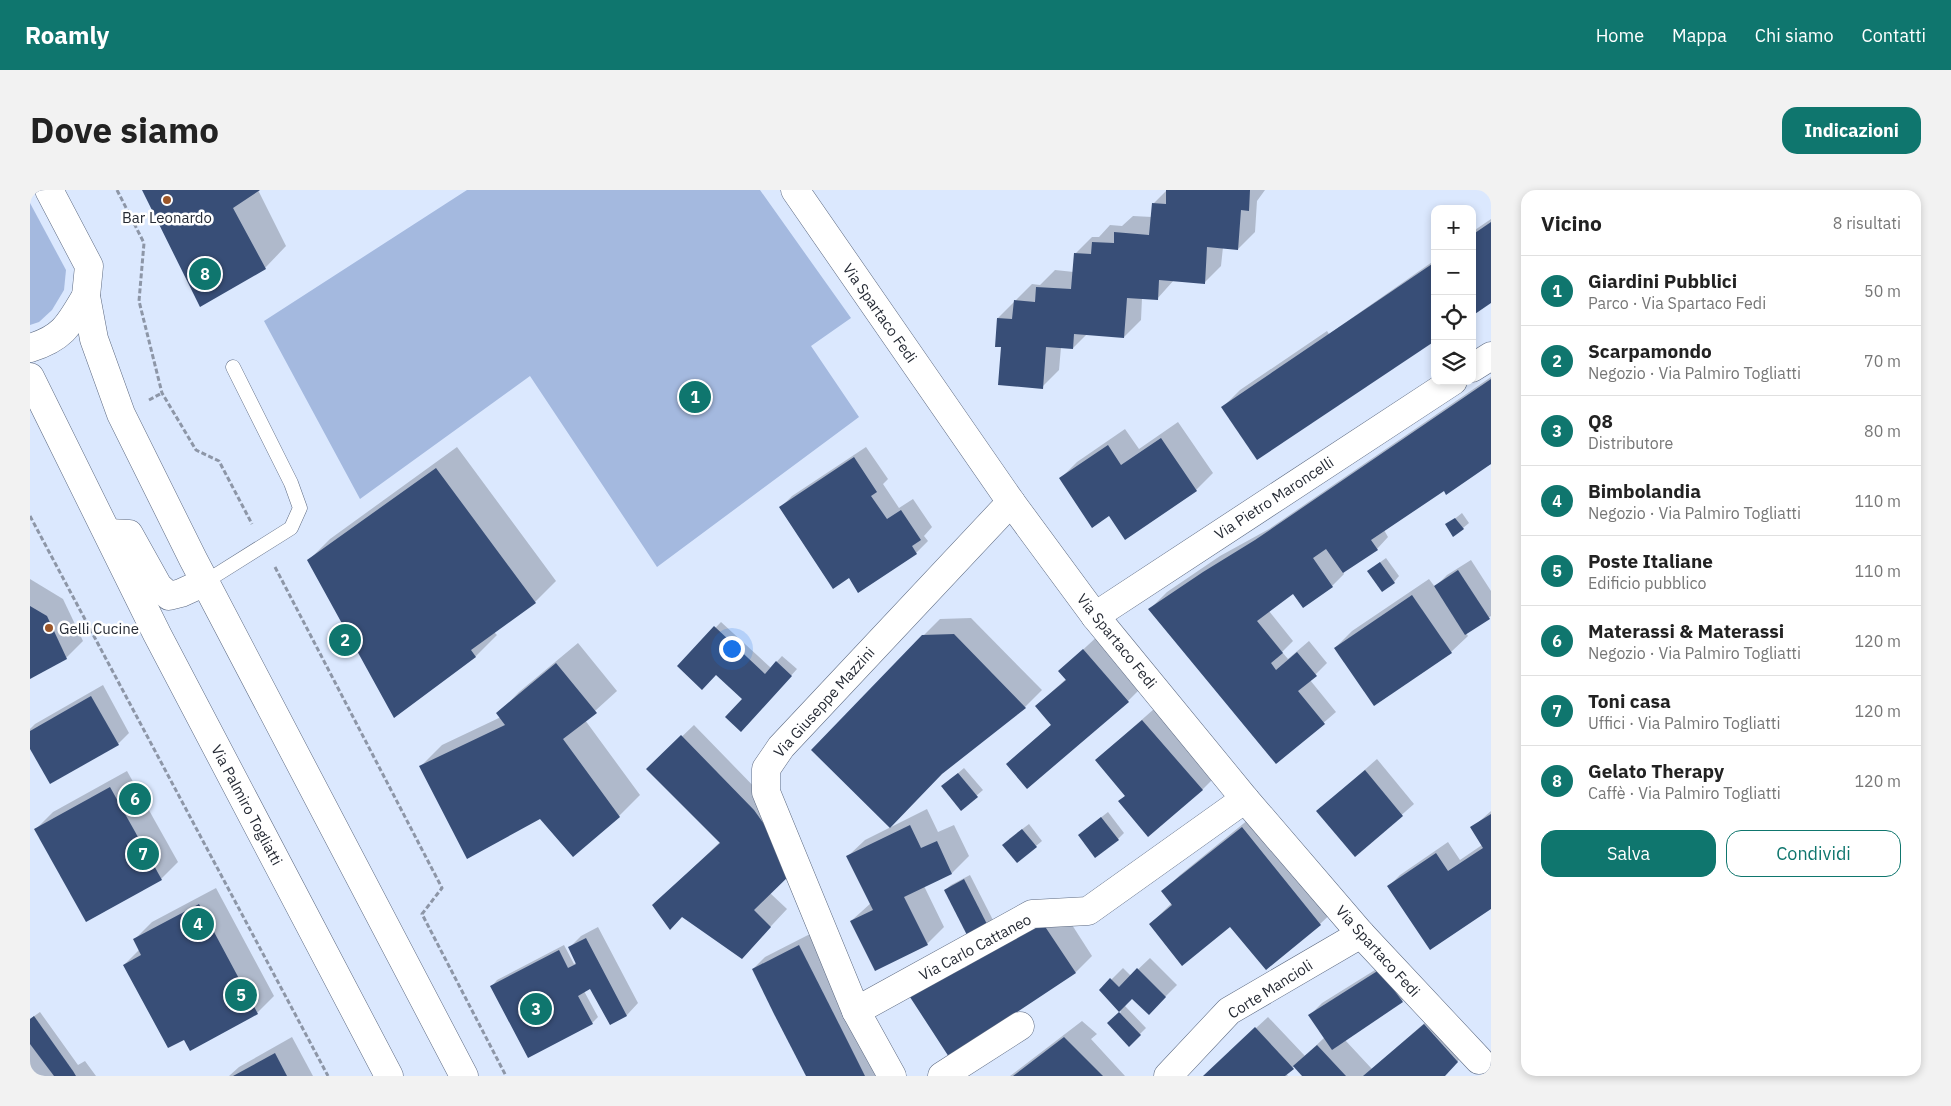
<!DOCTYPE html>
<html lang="it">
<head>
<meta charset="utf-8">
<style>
  body { margin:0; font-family:"IBM Plex Sans",sans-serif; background:#f2f2f2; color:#222 }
  .controls { position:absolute; right:15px; top:15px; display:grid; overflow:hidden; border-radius:10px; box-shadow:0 2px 8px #0003 }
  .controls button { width:45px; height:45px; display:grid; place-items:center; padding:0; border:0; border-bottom:1px solid #e0e0e0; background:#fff; color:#222; font:25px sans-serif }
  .you { position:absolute; left:701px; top:458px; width:18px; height:18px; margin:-12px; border:4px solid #fff; border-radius:50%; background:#1a73e8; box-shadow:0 0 0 8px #1a73e833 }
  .badge { display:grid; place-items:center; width:32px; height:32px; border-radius:50%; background:#0f766e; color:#fff; font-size:16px; font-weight:700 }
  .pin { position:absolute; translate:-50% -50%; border:2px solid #fff; box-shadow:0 1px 5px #0006 }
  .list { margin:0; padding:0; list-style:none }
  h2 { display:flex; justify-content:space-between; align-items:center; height:65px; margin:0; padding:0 20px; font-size:21px }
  h2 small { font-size:16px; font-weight:400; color:#767676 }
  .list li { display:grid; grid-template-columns:32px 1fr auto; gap:15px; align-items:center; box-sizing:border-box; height:70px; padding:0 20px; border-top:1px solid #e0e0e0 }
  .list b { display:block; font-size:19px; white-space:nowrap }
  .list p { margin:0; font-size:16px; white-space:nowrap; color:#767676 }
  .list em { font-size:16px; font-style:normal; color:#767676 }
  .actions { display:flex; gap:10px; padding:15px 20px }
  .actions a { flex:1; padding:11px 0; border:1px solid #0f766e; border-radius:15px; text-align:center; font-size:18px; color:#0f766e }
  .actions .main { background:#0f766e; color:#fff }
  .icon { flex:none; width:28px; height:28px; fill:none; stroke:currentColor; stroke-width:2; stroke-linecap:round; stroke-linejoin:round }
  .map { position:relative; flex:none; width:1461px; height:886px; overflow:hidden; border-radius:15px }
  header { display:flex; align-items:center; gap:30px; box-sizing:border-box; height:70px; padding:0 25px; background:#0f766e; color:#fff }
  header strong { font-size:24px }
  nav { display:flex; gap:28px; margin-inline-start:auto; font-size:18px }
  .intro { display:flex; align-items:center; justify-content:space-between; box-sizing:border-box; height:120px; padding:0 30px }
  h1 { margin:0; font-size:35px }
  .button { padding:12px 22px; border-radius:15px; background:#0f766e; color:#fff; font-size:18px; font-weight:700 }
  main { display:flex; gap:30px; padding:0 30px }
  aside { flex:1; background:#fff; border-radius:15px; box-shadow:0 2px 8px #0003 }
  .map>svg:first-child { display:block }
</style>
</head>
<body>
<header>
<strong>Roamly</strong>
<nav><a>Home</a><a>Mappa</a><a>Chi siamo</a><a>Contatti</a></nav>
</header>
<div class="intro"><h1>Dove siamo</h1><a class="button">Indicazioni</a></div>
<main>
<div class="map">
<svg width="1461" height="886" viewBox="0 0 1461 886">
  <rect width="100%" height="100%" fill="#dbe8fe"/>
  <g fill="#a4b9df">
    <path d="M437 0H730L821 128 781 156 829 227 627 377 500 186 330 309 234 131Z"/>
    <path d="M0 13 36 80 34 100 22 120 9 132 0 135Z"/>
  </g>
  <g fill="#0003">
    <path d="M113 0H228L256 56 235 78Z"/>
    <path d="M1137 0H1235L1227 11 1225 42 1208 59 1193 57 1191 76 1174 93 1144 90 1127 109 1112 108 1111 130 1094 147 1057 144 1043 158 1031 157 1029 180 1012 197 972 156 968 128 1002 94 1010 95 1025 80 1044 82 1045 64 1062 47H1069L1080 35 1092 36 1103 26 1122 27 1123 14Z"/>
    <path d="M1461 29V112L1442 124V42Z"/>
    <path d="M1405 70V150L1193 217 1210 200 1297 141 1299 144Z"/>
    <path d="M1461 187V274L1414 300 1354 340 1358 347 1347 359 1313 382 1314 384 1302 396 1273 416 1263 402 1239 421 1263 451 1252 462 1258 469 1279 451 1297 473 1280 490 1306 522 1247 573 1169 480 1172 477 1120 419 1137 402 1190 366 1239 339Z"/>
    <path d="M1148 232 1183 283 1166 300 1096 348 1080 325 1030 289 1047 272 1095 239 1109 259Z"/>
    <path d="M427 257 526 391 505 412 464 442 467 445 446 466 365 526 279 370 300 349Z"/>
    <path d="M836 257 858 289 853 294 869 318 883 309 902 337 894 346 898 351 886 363 829 402 819 386 750 318 762 306Z"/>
    <path d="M1432 323 1439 333 1433 338 1417 335Z"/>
    <path d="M1356 368 1369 386 1364 392 1345 376Z"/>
    <path d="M1441 370 1461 401V426L1436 443 1438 446 1421 462 1305 458 1322 441 1399 389 1405 397 1417 385Z"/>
    <path d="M0 389 33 409 53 451 36 468 0 487Z"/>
    <path d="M941 428 1012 500 995 517 914 581 893 446 910 429Z"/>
    <path d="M691 432 741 478 752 466 767 479 717 535 714 509 686 483 649 476Z"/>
    <path d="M1071 443 1115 494 1098 511 977 574 1022 534 1006 516 1036 489 1030 481Z"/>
    <path d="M548 453 587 501 555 530 610 605 589 626 510 628 391 576 412 555 471 527 468 524 489 502Z"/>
    <path d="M73 495 99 543 88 554 0 556V539L5 534Z"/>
    <path d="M1124 519 1189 583 1172 600 1090 611 1096 605 1066 570Z"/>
    <path d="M664 535 735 608 740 703 757 719 728 750 641 699 690 652 618 579Z"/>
    <path d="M1347 569 1384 614 1325 666 1288 621Z"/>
    <path d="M934 578 953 600 931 619 913 596Z"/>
    <path d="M97 581 148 672 131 689 57 731 6 639 23 622Z"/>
    <path d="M897 619 908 642 924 635 939 666 922 683 894 696 914 737 897 754 821 731 841 713 818 666 835 650Z"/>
    <path d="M1229 621 1307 718 1290 734H1120L1142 713 1133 701 1150 685Z"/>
    <path d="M1461 621V718L1358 697 1370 685 1418 652 1430 670 1452 655 1442 638Z"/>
    <path d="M1078 622 1094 643 1088 649 1055 640Z"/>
    <path d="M999 634 1012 651 1006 656 979 649Z"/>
    <path d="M940 685 964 732 958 737 915 700 921 695Z"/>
    <path d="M186 698 244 806 227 823 154 848 94 775 110 759 105 749 122 732Z"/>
    <path d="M1028 713 1062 766 1046 782 880 805Z"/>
    <path d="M568 737 608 813 597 825 580 834 560 797 554 801 568 827 562 833 462 796 467 790 534 755 544 774 547 772 540 757 551 746Z"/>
    <path d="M780 744 852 886H779L723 779 735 767Z"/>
    <path d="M1120 768 1147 795 1119 823 1102 807 1095 816 1116 838 1099 855 1079 833 1091 822 1071 800 1093 778 1101 786Z"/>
    <path d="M1361 770 1384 800 1372 811 1315 850 1342 879 1406 823 1439 859 1414 886H1274L1265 876 1256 883 1258 886H1174L1238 827 1275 866 1295 847 1280 825 1292 813Z"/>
    <path d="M10 822 48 875 55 871 66 886H0V829Z"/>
    <path d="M1052 831 1067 844 1061 849 1095 886H980Z"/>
    <path d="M262 847 283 886H199L209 877Z"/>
  </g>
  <g fill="#384e77">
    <path d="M112 0H230L203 18 236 79 170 117Z"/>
    <path d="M1136 0H1220L1219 21 1211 20 1208 60 1177 57 1175 94 1129 90 1128 110 1097 108 1094 148 1044 144 1043 159 1016 157 1013 199 968 195 971 157H965L967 128 982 129 984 110 1005 112 1006 97 1041 99 1044 63 1061 64 1062 52 1084 53V42L1119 45 1122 13 1136 14Z"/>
    <path d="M1461 32V113L1442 126V45Z"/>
    <path d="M1405 72V151L1227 270 1191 217Z"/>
    <path d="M1461 189V274L1416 305 1414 301 1341 350 1348 360 1313 383 1296 359 1283 368 1303 397 1273 418 1263 404 1227 431 1253 463 1241 473 1246 480 1267 462 1287 486 1268 501 1295 534 1246 574 1118 419 1173 382 1225 350Z"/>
    <path d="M1131 248 1167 301 1095 350 1079 326 1062 338 1029 288 1078 255 1091 275Z"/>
    <path d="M824 267 847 302 841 306 857 329 871 320 891 350 882 356 887 364 828 403 819 388 803 399 749 317Z"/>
    <path d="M406 278 506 413 441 460 446 467 364 528 277 370Z"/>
    <path d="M1425 328 1434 339 1423 347 1415 334Z"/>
    <path d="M1350 372 1365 393 1352 402 1337 381Z"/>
    <path d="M1428 380 1460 429 1435 445 1404 396Z"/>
    <path d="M1382 405 1422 463 1344 516 1304 458Z"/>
    <path d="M0 416 17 426 37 469 0 489Z"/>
    <path d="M684 436 735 484 746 471 762 486 711 542 695 527 712 509 686 485 672 500 647 476Z"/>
    <path d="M924 444 996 518 912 584 860 638 781 560 892 445Z"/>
    <path d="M1053 459 1099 512 997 599 976 574 1021 535 1005 516 1036 490 1028 481Z"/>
    <path d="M526 473 567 523 533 549 590 627 543 667 510 629 437 669 389 576 475 535 466 523Z"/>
    <path d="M61 506 89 555 20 594 0 559V541Z"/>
    <path d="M1112 530 1173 600 1118 647 1088 611 1095 606 1065 570Z"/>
    <path d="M651 545 724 620 751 658 763 682 724 720 741 737 712 769 652 727 640 740 622 715 690 653 616 579Z"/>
    <path d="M1335 580 1373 626 1325 667 1286 621Z"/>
    <path d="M928 583 948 607 931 621 911 596Z"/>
    <path d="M80 597 132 690 56 732 4 639Z"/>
    <path d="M1461 624V719L1400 760 1357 696 1406 663 1418 681 1453 658 1440 637Z"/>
    <path d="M1071 627 1089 650 1065 668 1048 645Z"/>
    <path d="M880 635 891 658 907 651 922 684 874 707 898 755 845 781 820 731 843 720 816 666Z"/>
    <path d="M1212 637 1291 735 1236 780 1200 737 1152 776 1119 734 1142 715 1131 701Z"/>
    <path d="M992 639 1007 657 987 673 972 655Z"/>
    <path d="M934 689 959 738 939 749 914 700Z"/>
    <path d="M169 714 228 824 160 861 154 850 138 858 93 775 111 765 103 749Z"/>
    <path d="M1010 729 1046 783 919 867 878 804 929 771 934 778Z"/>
    <path d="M556 748 597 826 580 835 560 799 548 806 563 834 498 868 460 796 529 760 538 778 546 774 538 757Z"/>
    <path d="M769 755 811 838 835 886H776L744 824 722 779Z"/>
    <path d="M1107 778 1136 807 1119 825 1102 809 1089 822 1069 800 1080 788 1089 797Z"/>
    <path d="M1349 780 1373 812 1302 860 1278 825Z"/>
    <path d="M1089 822 1111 845 1099 857 1077 833Z"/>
    <path d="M4 826 43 881 46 886H24L0 854V829Z"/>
    <path d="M1394 834 1428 872 1415 886H1333Z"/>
    <path d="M1225 837 1264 879 1255 886H1173Z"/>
    <path d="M1034 847 1073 886H983Z"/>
    <path d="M1287 855 1316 886H1272L1263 876Z"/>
    <path d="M245 863 257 886H203Z"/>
  </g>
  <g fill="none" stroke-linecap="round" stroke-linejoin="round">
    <defs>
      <path id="lane" d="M175 392 261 338 270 318 261 293 203 177"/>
      <g id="street">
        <path d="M765 0 981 312 1065 426 1215 609 1331 744 1449 870"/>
        <path d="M1442 178 1461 166"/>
        <path d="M78 343 99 344 128 396 139 406 151 403 175 392"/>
        <path d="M1065 426 1423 191"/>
        <path d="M826 821 1002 724 1058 721 1215 609"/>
        <path d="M862 886 826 821 736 602V579L751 557 981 312"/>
        <path d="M912 886 990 836"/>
        <path d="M1138 886 1199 821 1331 744"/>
      </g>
      <g id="secondary">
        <path d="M19 0 59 76 56 106 64 149 91 224 163 369 434 886"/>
        <path d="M0 158C33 148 39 135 56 106"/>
        <path d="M0 187 127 444 359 886"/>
      </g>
    </defs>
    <use href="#lane" stroke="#5d6a82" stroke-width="15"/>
    <use href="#street" stroke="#5d6a82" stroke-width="29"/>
    <use href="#secondary" stroke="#5d6a82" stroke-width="29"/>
    <g stroke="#8d96a7" stroke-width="3" stroke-dasharray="5 2.5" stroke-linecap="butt">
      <path d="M87 0 114 53 109 111 132 203 166 260 189 271 222 334"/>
      <path d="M119 210 132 203"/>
      <path d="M0 326 298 886"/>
      <path d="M245 377 412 698 392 724 476 886"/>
    </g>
    <use href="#lane" stroke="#fff" stroke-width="14"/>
    <use href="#street" stroke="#fff" stroke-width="28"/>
    <use href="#secondary" stroke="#fff" stroke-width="28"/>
  </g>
  <g fill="#9b5629" stroke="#fff" stroke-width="2">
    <circle cx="137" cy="10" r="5"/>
    <circle cx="19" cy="438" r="5"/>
  </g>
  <g text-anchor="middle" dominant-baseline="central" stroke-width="5" stroke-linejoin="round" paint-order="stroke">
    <g font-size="15" fill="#262b35" stroke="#fff">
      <text x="137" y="27">Bar Leonardo</text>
      <text x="29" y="438" text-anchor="start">Gelli Cucine</text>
    </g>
    <g font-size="15" fill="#262b35" stroke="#fff">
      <text transform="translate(850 123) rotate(55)">Via Spartaco Fedi</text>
      <text transform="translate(1244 308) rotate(-33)">Via Pietro Maroncelli</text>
      <text transform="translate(1087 451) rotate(51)">Via Spartaco Fedi</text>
      <text transform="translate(794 512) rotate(-48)">Via Giuseppe Mazzini</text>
      <text transform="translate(217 615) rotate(62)">Via Palmiro Togliatti</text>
      <text transform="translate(945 757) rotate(-28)">Via Carlo Cattaneo</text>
      <text transform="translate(1348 761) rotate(48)">Via Spartaco Fedi</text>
      <text transform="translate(1240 799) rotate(-32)">Corte Mancioli</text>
    </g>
  </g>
</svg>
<div class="controls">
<button>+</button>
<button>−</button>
<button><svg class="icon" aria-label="locate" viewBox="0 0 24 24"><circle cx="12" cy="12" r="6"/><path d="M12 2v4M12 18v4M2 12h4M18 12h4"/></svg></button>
<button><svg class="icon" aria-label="layers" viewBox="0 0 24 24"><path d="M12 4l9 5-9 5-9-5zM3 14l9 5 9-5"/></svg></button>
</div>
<div class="you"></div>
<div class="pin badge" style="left:665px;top:207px">1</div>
<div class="pin badge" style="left:315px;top:450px">2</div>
<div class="pin badge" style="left:506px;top:819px">3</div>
<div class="pin badge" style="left:168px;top:734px">4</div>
<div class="pin badge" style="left:211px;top:805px">5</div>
<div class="pin badge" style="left:105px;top:609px">6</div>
<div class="pin badge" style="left:113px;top:664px">7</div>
<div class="pin badge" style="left:175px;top:84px">8</div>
</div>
<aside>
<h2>Vicino<small>8 risultati</small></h2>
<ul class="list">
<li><span class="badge">1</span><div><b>Giardini Pubblici</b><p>Parco · Via Spartaco Fedi</p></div><em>50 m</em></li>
<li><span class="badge">2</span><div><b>Scarpamondo</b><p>Negozio · Via Palmiro Togliatti</p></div><em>70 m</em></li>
<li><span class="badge">3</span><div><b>Q8</b><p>Distributore</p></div><em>80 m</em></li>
<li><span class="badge">4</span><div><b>Bimbolandia</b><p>Negozio · Via Palmiro Togliatti</p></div><em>110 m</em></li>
<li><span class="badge">5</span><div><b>Poste Italiane</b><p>Edificio pubblico</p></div><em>110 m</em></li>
<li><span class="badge">6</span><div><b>Materassi &amp; Materassi</b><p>Negozio · Via Palmiro Togliatti</p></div><em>120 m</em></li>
<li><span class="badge">7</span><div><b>Toni casa</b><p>Uffici · Via Palmiro Togliatti</p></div><em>120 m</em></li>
<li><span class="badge">8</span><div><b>Gelato Therapy</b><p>Caffè · Via Palmiro Togliatti</p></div><em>120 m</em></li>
</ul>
<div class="actions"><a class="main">Salva</a><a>Condividi</a></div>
</aside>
</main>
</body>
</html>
